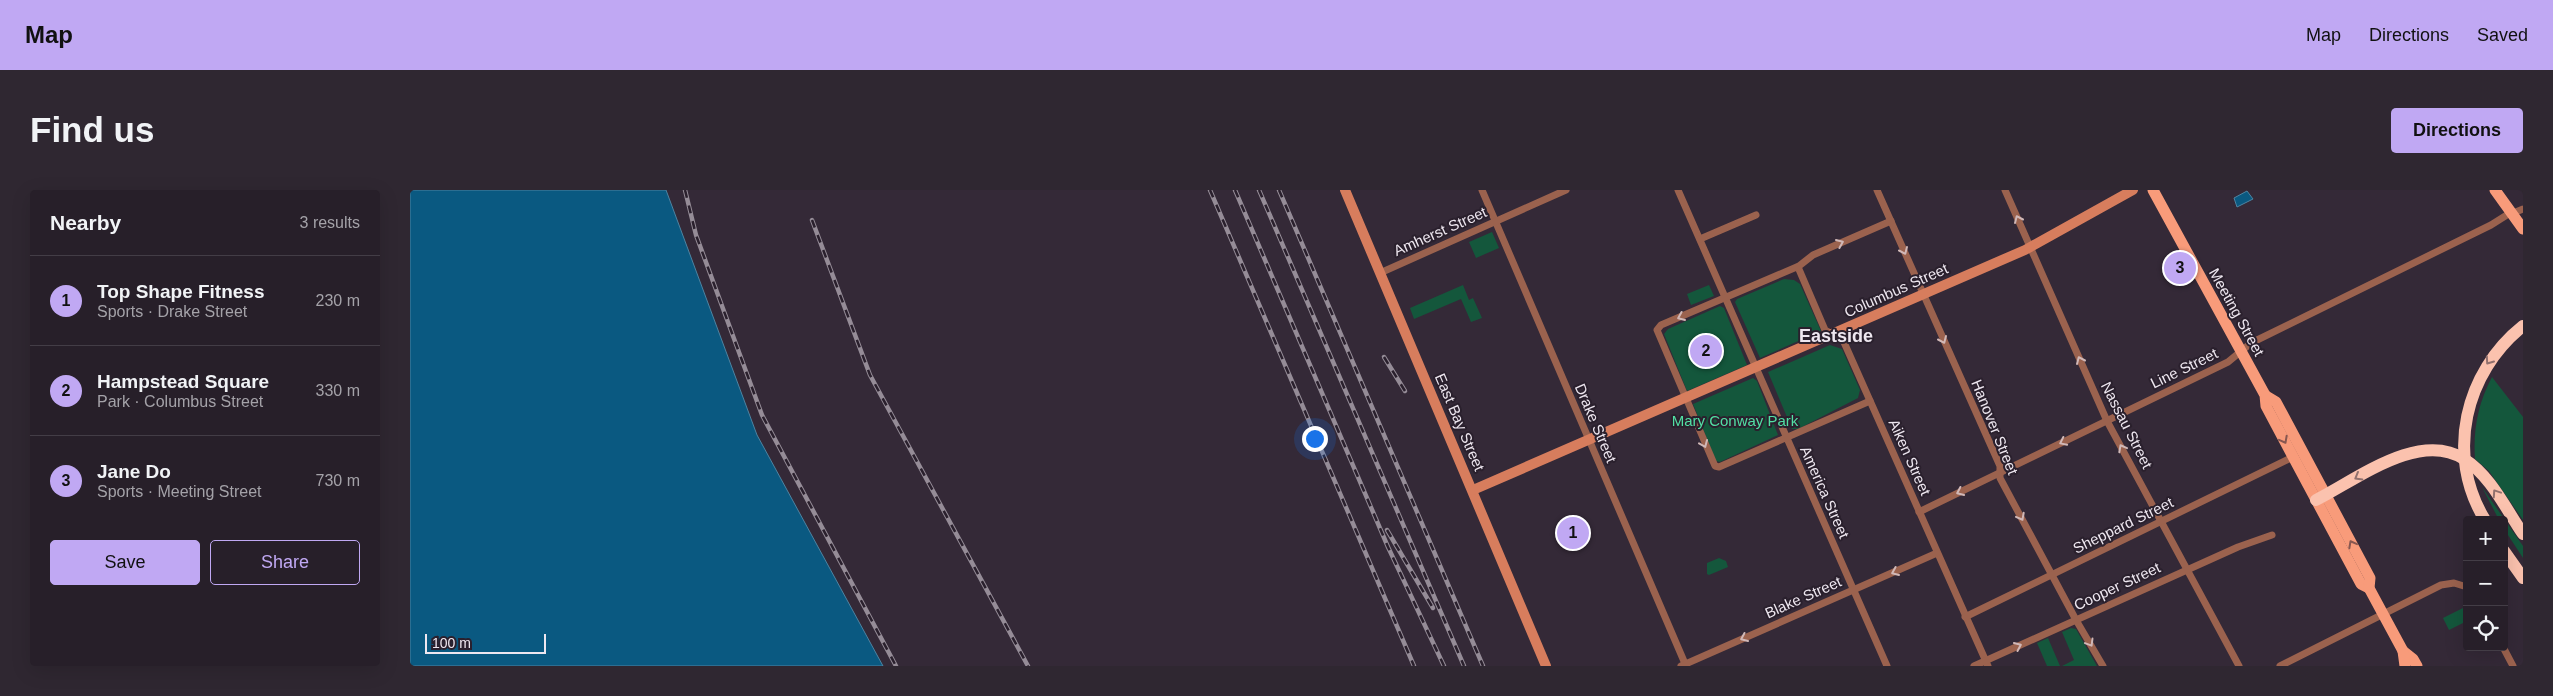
<!DOCTYPE html>
<html lang="en">
<head>
<meta charset="utf-8">
<style>
  body { margin:0; font-family:Helvetica,sans-serif; background:#2f2731; color:#f1f3f6 }
  .controls { position:absolute; right:15px; bottom:15px; display:grid; overflow:hidden; border-radius:5px; box-shadow:0 5px 20px #0002 }
  .controls button { width:45px; height:45px; display:grid; place-items:center; padding:0; border:0; border-bottom:1px solid #433d46; background:#271f29; color:#f1f3f6; font:25px sans-serif }
  .scale { position:absolute; left:15px; bottom:12px; width:121px; box-sizing:border-box; padding-left:5px; border:2px solid #eee7f0; border-top:0; font-size:14px; line-height:18px; white-space:nowrap; color:#eee7f0; -webkit-text-stroke:4px #2a202d; paint-order:stroke }
  .you { position:absolute; left:904px; top:248px; width:18px; height:18px; margin:-12px; border:4px solid #fff; border-radius:50%; background:#1a73e8; box-shadow:0 0 0 8px #1a73e833 }
  .badge { display:grid; place-items:center; width:32px; height:32px; border-radius:50%; background:#c0a8f3; color:#111; font-size:16px; font-weight:700 }
  .pin { position:absolute; translate:-50% -50%; border:2px solid #fff; box-shadow:0 1px 5px #0006 }
  .list { margin:0; padding:0; list-style:none }
  h2 { display:flex; justify-content:space-between; align-items:center; height:65px; margin:0; padding:0 20px; font-size:21px }
  h2 small { font-size:16px; font-weight:400; color:#a4a2a8 }
  .list li { display:grid; grid-template-columns:32px 1fr auto; gap:15px; align-items:center; box-sizing:border-box; height:90px; padding:0 20px; border-top:1px solid #433d46 }
  .list b { display:block; font-size:19px; white-space:nowrap }
  .list p { margin:0; font-size:16px; white-space:nowrap; color:#a4a2a8 }
  .list em { font-size:16px; font-style:normal; color:#a4a2a8 }
  .actions { display:flex; gap:10px; padding:15px 20px }
  .actions a { flex:1; padding:11px 0; border:1px solid #c0a8f3; border-radius:5px; text-align:center; font-size:18px; color:#c0a8f3 }
  .actions .main { background:#c0a8f3; color:#111 }
  .icon { flex:none; width:28px; height:28px; fill:none; stroke:currentColor; stroke-width:2; stroke-linecap:round; stroke-linejoin:round }
  .map { position:relative; flex:none; width:2113px; height:476px; overflow:hidden; border-radius:5px }
  header { display:flex; align-items:center; gap:30px; box-sizing:border-box; height:70px; padding:0 25px; background:#c0a8f3; color:#111 }
  header strong { font-size:24px }
  nav { display:flex; gap:28px; margin-inline-start:auto; font-size:18px }
  .intro { display:flex; align-items:center; justify-content:space-between; box-sizing:border-box; height:120px; padding:0 30px }
  h1 { margin:0; font-size:35px }
  .button { padding:12px 22px; border-radius:5px; background:#c0a8f3; color:#111; font-size:18px; font-weight:700 }
  main { display:flex; gap:30px; padding:0 30px }
  aside { flex:1; background:#271f29; border-radius:5px; box-shadow:0 5px 20px #0002 }
  .map>svg:first-child { display:block }
</style>
</head>
<body>
<header>
<strong>Map</strong>
<nav><a>Map</a><a>Directions</a><a>Saved</a></nav>
</header>
<div class="intro"><h1>Find us</h1><a class="button">Directions</a></div>
<main>
<aside>
<h2>Nearby<small>3 results</small></h2>
<ul class="list">
<li><span class="badge">1</span><div><b>Top Shape Fitness</b><p>Sports · Drake Street</p></div><em>230 m</em></li>
<li><span class="badge">2</span><div><b>Hampstead Square</b><p>Park · Columbus Street</p></div><em>330 m</em></li>
<li><span class="badge">3</span><div><b>Jane Do</b><p>Sports · Meeting Street</p></div><em>730 m</em></li>
</ul>
<div class="actions"><a class="main">Save</a><a>Share</a></div>
</aside>
<div class="map">
<svg width="2113" height="476" viewBox="0 0 2113 476">
  <rect width="100%" height="100%" fill="#342937"/>
  <g fill="#14573c">
    <path d="M1082 42 1089 58 1066 68 1059 52Z"/>
    <path d="M1374 89 1384 90 1390 94 1411 141 1350 168 1325 112 1327 109Z"/>
    <path d="M1053 95 1059 110 1063 108 1072 128 1061 132 1051 109 1004 129 1000 118Z"/>
    <path d="M1299 95 1304 106 1281 115 1277 104Z"/>
    <path d="M1310 116 1314 118 1337 175 1277 201 1254 144 1258 139Z"/>
    <path d="M1420 155 1432 159 1450 200 1448 208 1388 239H1382L1358 182Z"/>
    <path d="M2082 187 2113 227V330L2079 281 2065 269C2063 240 2068 213 2082 187Z"/>
    <path d="M1343 188 1347 191 1368 245 1310 272 1306 271 1283 214Z"/>
    <path d="M2072 297 2113 356V368L2094 339V330H2089Z"/>
    <path d="M1309 368 1316 371 1318 377 1299 385 1297 384V373Z"/>
    <path d="M2057 416V431L2039 440 2033 428Z"/>
    <path d="M1661 438 1666 439 1687 476H1652L1664 470 1652 442Z"/>
    <path d="M1638 448 1650 476H1637L1627 453Z"/>
  </g>
  <g fill="#0a5981" stroke="#4e84a2">
    <path d="M0 0H256L347 245 473 476H0Z"/>
    <path d="M1837 1 1843 9 1827 17 1824 8Z"/>
  </g>
  <g fill="none" stroke-linecap="round" stroke-linejoin="round">
    <g stroke="#9b624e" stroke-width="7">
      <path d="M1072 0 1276 476"/>
      <path d="M1268 0 1477 476"/>
      <path d="M1467 0 1590 276V288L1666 430 1693 476"/>
      <path d="M1595 0 1697 231 1829 476"/>
      <path d="M2101 24 2113 19"/>
      <path d="M1290 49 1346 25"/>
      <path d="M1388 77 1415 140 1433 150 1578 476"/>
      <path d="M970 83 1156 0"/>
      <path d="M1460 211 1309 277 1305 276 1247 140 1251 135 1389 76 1403 65 1481 31"/>
      <path d="M1509 322 1818 172 1841 153 2081 35 2100 23"/>
      <path d="M1555 427 1883 267"/>
      <path d="M2093 457 2103 476"/>
      <path d="M1271 476 1527 363"/>
      <path d="M1564 476 1828 357 1862 345"/>
      <path d="M1870 476 2031 395 2044 393 2057 397"/>
    </g>
    <g stroke="#d77d5d" stroke-width="10">
      <path d="M935 0 1136 476"/>
      <path d="M1063 300 1615 60 1723 0"/>
    </g>
    <g stroke="#f89b7a" stroke-width="11">
      <path d="M1743 0 1855 205 1856 216 1951 394 1959 398"/>
      <path d="M2085 0 2113 39"/>
      <path d="M1856 206 1866 212 1960 388 1959 398 1973 424 1993 461 2003 469 2007 476"/>
      <path d="M1993 461 1995 476"/>
    </g>
    <g stroke="#fbc2ae" stroke-width="12">
      <path d="M1906 310C1946 290 2009 240 2054 269 2080 285 2096 319 2113 344"/>
      <path d="M2094 361 2113 388"/>
    </g>
    <defs>
      <g id="rail">
        <path d="M275 0 286 45 352 225 486 476"/>
        <path d="M800 0 1004 476"/>
        <path d="M825 0 978 357 1034 476"/>
        <path d="M849 0 1054 476"/>
        <path d="M869 0 1073 476"/>
        <path d="M402 30 460 185 618 476"/>
        <path d="M974 167 995 201"/>
        <path d="M977 340 1023 418"/>
      </g>
    </defs>
    <use href="#rail" stroke="#958c97" stroke-width="4.5"/>
    <use href="#rail" stroke="#2a202d" stroke-width="2.5" stroke-dasharray="8" stroke-linecap="butt"/>
    <path stroke="#fbc2ae" stroke-width="12" d="M2075 330C2035 265 2055 182 2113 136"/>
  </g>
  <defs><path id="oneway-chevron" d="M-2-3.5L2.5 0L-2 3.5" fill="none" stroke-width="1.6" stroke-linecap="round" stroke-linejoin="round" transform="scale(1.25)"/></defs>
  <g stroke="#d1b8b7">
    <use href="#oneway-chevron" transform="translate(1608 29) rotate(-114)"/>
    <use href="#oneway-chevron" transform="translate(1430 53) rotate(-23)"/>
    <use href="#oneway-chevron" transform="translate(1494 61) rotate(66)"/>
    <use href="#oneway-chevron" transform="translate(1271 127) rotate(157)"/>
    <use href="#oneway-chevron" transform="translate(1533 150) rotate(66)"/>
    <use href="#oneway-chevron" transform="translate(1670 170) rotate(-114)"/>
    <use href="#oneway-chevron" transform="translate(1653 252) rotate(154)"/>
    <use href="#oneway-chevron" transform="translate(1294 254) rotate(67)"/>
    <use href="#oneway-chevron" transform="translate(1712 258) rotate(-118)"/>
    <use href="#oneway-chevron" transform="translate(1550 302) rotate(155)"/>
    <use href="#oneway-chevron" transform="translate(1611 327) rotate(62)"/>
    <use href="#oneway-chevron" transform="translate(1485 382) rotate(157)"/>
    <use href="#oneway-chevron" transform="translate(1334 448) rotate(156)"/>
    <use href="#oneway-chevron" transform="translate(1680 453) rotate(59)"/>
    <use href="#oneway-chevron" transform="translate(1608 456) rotate(-24)"/>
  </g>
  <g stroke="#92716e">
    <use href="#oneway-chevron" transform="translate(2079 171) rotate(125)"/>
    <use href="#oneway-chevron" transform="translate(1948 287) rotate(150)"/>
    <use href="#oneway-chevron" transform="translate(2086 303) rotate(-124)"/>
  </g>
  <g stroke="#875750">
    <use href="#oneway-chevron" transform="translate(1874 250) rotate(62)"/>
    <use href="#oneway-chevron" transform="translate(1942 354) rotate(-118)"/>
  </g>
  <g text-anchor="middle" dominant-baseline="central" stroke-width="4" stroke-linejoin="round" paint-order="stroke">
    <g font-size="15" fill="#eee7f0" stroke="#2a202d">
      <text transform="translate(1030 41) rotate(-24)">Amherst Street</text>
      <text transform="translate(1486 100) rotate(-24)">Columbus Street</text>
      <text transform="translate(1827 122) rotate(61)">Meeting Street</text>
      <text transform="translate(1774 178) rotate(-26)">Line Street</text>
      <text transform="translate(1050 232) rotate(67)">East Bay Street</text>
      <text transform="translate(1186 233) rotate(67)">Drake Street</text>
      <text transform="translate(1717 235) rotate(63)">Nassau Street</text>
      <text transform="translate(1585 237) rotate(68)">Hanover Street</text>
      <text transform="translate(1500 267) rotate(66)">Aiken Street</text>
      <text transform="translate(1415 302) rotate(66)">America Street</text>
      <text transform="translate(1713 335) rotate(-26)">Sheppard Street</text>
      <text transform="translate(1707 396) rotate(-25)">Cooper Street</text>
      <text transform="translate(1393 407) rotate(-24)">Blake Street</text>
    </g>
    <g font-size="15" fill="#52dfa4" stroke="#2a202d">
      <text x="1325" y="230">Mary Conway Park</text>
    </g>
    <g font-size="18" font-weight="bold" fill="#eee7f0" stroke="#2a202d">
      <text x="1426" y="146">Eastside</text>
    </g>
  </g>
</svg>
<div class="controls">
<button>+</button>
<button>−</button>
<button><svg class="icon" aria-label="locate" viewBox="0 0 24 24"><circle cx="12" cy="12" r="6"/><path d="M12 2v4M12 18v4M2 12h4M18 12h4"/></svg></button>
</div>
<div class="scale">100 m</div>
<div class="you"></div>
<div class="pin badge" style="left:1163px;top:343px">1</div>
<div class="pin badge" style="left:1296px;top:161px">2</div>
<div class="pin badge" style="left:1770px;top:78px">3</div>
</div>
</main>
</body>
</html>
